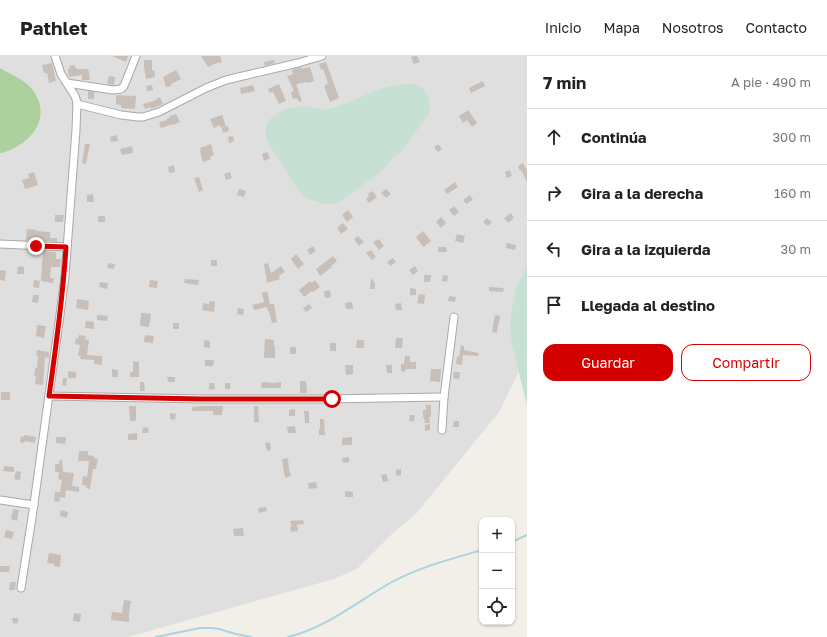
<!DOCTYPE html>
<html lang="es">
<head>
<meta charset="utf-8">
<style>
  body { margin:0; font-family:"Golos Text",sans-serif; background:#f6f6f6; color:#222 }
  .controls { position:absolute; right:12px; bottom:12px; display:grid; overflow:hidden; border-radius:8px; box-shadow:0 1px 3px #0004 }
  .controls button { width:36px; height:36px; display:grid; place-items:center; padding:0; border:0; border-bottom:1px solid #e0e0e0; background:#fff; color:#222; font:20px sans-serif }
  .stop { position:absolute; width:12px; height:12px; margin:-9px; border:3px solid #d40000; border-radius:50%; background:#fff }
  .stop.end { background:#d40000; border-color:#fff; box-shadow:0 1px 4px #0008 }
  .list { margin:0; padding:0; list-style:none }
  h2 { display:flex; justify-content:space-between; align-items:center; height:52px; margin:0; padding:0 16px; font-size:17px }
  h2 small { font-size:13px; font-weight:400; color:#767676 }
  .list li { display:grid; grid-template-columns:26px 1fr auto; gap:12px; align-items:center; box-sizing:border-box; height:56px; padding:0 16px; border-top:1px solid #e0e0e0 }
  .list b { display:block; font-size:15px; white-space:nowrap }
  .list em { font-size:13px; font-style:normal; color:#767676 }
  .actions { display:flex; gap:8px; padding:12px 16px }
  .actions a { flex:1; padding:9px 0; border:1px solid #d40000; border-radius:12px; text-align:center; font-size:14px; color:#d40000 }
  .actions .main { background:#d40000; color:#fff }
  .icon { flex:none; width:22px; height:22px; fill:none; stroke:currentColor; stroke-width:2; stroke-linecap:round; stroke-linejoin:round }
  .map { position:relative; flex:none; width:527px; height:581px; overflow:hidden }
  header { display:flex; align-items:center; gap:24px; box-sizing:border-box; height:56px; padding:0 20px; background:#fff; border-bottom:1px solid #e0e0e0 }
  header strong { font-size:19px }
  nav { display:flex; gap:22px; margin-inline-start:auto; font-size:14px }
  main { display:flex }
  aside { flex:1; background:#fff }
  .map>svg:first-child { display:block }
</style>
</head>
<body>
<header>
<strong>Pathlet</strong>
<nav><a>Inicio</a><a>Mapa</a><a>Nosotros</a><a>Contacto</a></nav>
</header>
<main>
<div class="map">
<svg width="527" height="581" viewBox="0 0 527 581">
  <rect width="100%" height="100%" fill="#f2efe9"/>
  <path fill="#e0dfdf" d="M0 0H527V288L519 315 499 356 416 458 394 476 357 513 334 523 128 581H0Z"/>
  <path fill="#add19e" d="M0 12C13 20 28 24 36 39 49 62 33 84 12 93 8 95 4 97 0 97Z"/>
  <g fill="#c6e0d4">
    <path d="M403 28C407 28 412 27 416 28 425 31 431 43 430 52 430 56 428 60 425 63L401 96 392 103 381 116 338 147 325 148 307 143 302 139C295 130 289 121 284 111 278 102 268 90 266 79 263 61 283 52 298 51 308 50 318 54 328 53 343 50 354 43 368 38 379 33 391 29 403 28Z"/>
    <path d="M527 208V350L511 283 510 271 511 258 516 233Z"/>
  </g>
  <g fill="none" stroke-linecap="round" stroke-linejoin="round">
    <g stroke="#aad3df" stroke-width="2">
      <path d="M512 486 527 479"/>
      <path d="M156 581 200 572H211L219 573 236 578 251 581"/>
      <path d="M288 581C326 572 357 546 390 527 419 511 451 503 482 494"/>
    </g>
  </g>
  <g fill="#c7bfb8">
    <path d="M112 0H128L126 6Z"/>
    <path d="M201 0H220L222 6 214 8 208 11Z"/>
    <path d="M414 0H417L420 6 414 8 411 1Z"/>
    <path d="M144 4H152V14H154L155 21 146 23 144 10Z"/>
    <path d="M274 4 275 7 265 10 264 6Z"/>
    <path d="M326 6 339 42 330 46 324 30 327 29 326 28 328 27 323 13 321 14 319 8Z"/>
    <path d="M52 7 56 25 49 27 47 17H44L42 9Z"/>
    <path d="M75 9V12H77V13H88V15H89L90 24H82V19L69 21 68 13H70L69 10Z"/>
    <path d="M301 11V13L310 11 314 25 308 27 307 26 296 28 302 45 299 46 297 42 293 43 291 36 294 35 287 20 293 18 292 14Z"/>
    <path d="M176 14 181 23 171 28V30L166 31 163 21Z"/>
    <path d="M109 20 115 21 114 29 107 28Z"/>
    <path d="M483 25 485 30 471 37 469 32Z"/>
    <path d="M279 28 286 45 279 48 273 36 270 37 268 33Z"/>
    <path d="M152 29 153 34 147 35 146 30Z"/>
    <path d="M253 29 255 35 241 38 240 32Z"/>
    <path d="M88 35 94 36V43H88Z"/>
    <path d="M116 39 136 40 135 53 121 52V49L116 48Z"/>
    <path d="M160 41 163 48 151 53 150 51 145 53 143 48 156 44V43Z"/>
    <path d="M468 54 477 67 472 71 467 64 463 67 459 60Z"/>
    <path d="M176 58 180 66 173 69V68L161 72 159 66 167 64V63L170 61 169 60Z"/>
    <path d="M222 59 226 70 221 72 220 69 214 72 210 63Z"/>
    <path d="M228 70 229 75 223 77 222 72Z"/>
    <path d="M117 79 118 85 111 86 110 81Z"/>
    <path d="M233 80 234 85 229 87 228 81Z"/>
    <path d="M85 88H90L86 108 82 107Z"/>
    <path d="M211 88 214 99 210 101 211 103 203 106 200 95H201L200 92Z"/>
    <path d="M438 88 442 93 438 96 434 91Z"/>
    <path d="M132 90 133 97 122 99 120 93Z"/>
    <path d="M267 96 270 102 264 105 262 98Z"/>
    <path d="M523 107 527 114V126L521 114 520 115 518 110Z"/>
    <path d="M174 109 175 116 169 117 168 111Z"/>
    <path d="M510 114 512 120 507 122 505 116Z"/>
    <path d="M34 116 38 129 25 133 22 124 29 122 28 118Z"/>
    <path d="M230 116 232 122 226 124 224 118Z"/>
    <path d="M199 121 203 134 199 136 194 122Z"/>
    <path d="M455 126 458 131 447 138 444 134Z"/>
    <path d="M239 133 246 135 244 141 237 139Z"/>
    <path d="M386 133 391 138 386 142 381 137Z"/>
    <path d="M372 135 377 141 369 147 366 143 369 140 368 138Z"/>
    <path d="M93 138 94 146H87V139Z"/>
    <path d="M470 139 473 144 466 148 463 144Z"/>
    <path d="M454 150 459 156 454 160 449 154Z"/>
    <path d="M348 154 353 161 347 166 342 159Z"/>
    <path d="M511 157 514 162 508 167 504 162Z"/>
    <path d="M55 159H64L63 166H55Z"/>
    <rect x="98" y="160" width="7" height="6"/>
    <path d="M441 161 446 167 441 172 436 166Z"/>
    <path d="M487 162 492 166 488 170 483 166Z"/>
    <path d="M343 167 348 173 341 178 337 172Z"/>
    <path d="M27 173 37 174V175L50 176V182H57V186L26 184Z"/>
    <path d="M423 175 431 185 423 191 416 181Z"/>
    <path d="M457 178 465 180 463 187 455 185Z"/>
    <path d="M358 180 364 186 359 190 354 183Z"/>
    <path d="M379 183 384 190 379 194 373 186Z"/>
    <path d="M507 187 516 189 515 194 506 192Z"/>
    <path d="M313 190 316 195 310 199 307 194Z"/>
    <path d="M438 191H446L447 196H438Z"/>
    <path d="M371 194 376 201 372 204 366 197Z"/>
    <path d="M43 195 56 196V203H61L60 211H51L50 222H54L53 227 41 225Z"/>
    <path d="M296 198 304 208 298 213 291 203Z"/>
    <path d="M333 200 337 205 331 210 332 211 320 220 316 213Z"/>
    <path d="M393 202 396 206 390 210 387 206Z"/>
    <rect x="211" y="204" width="6" height="6"/>
    <path d="M108 207 115 208 114 213 107 212Z"/>
    <path d="M268 207 271 217 281 210 285 216 279 220 280 223 267 227 264 208Z"/>
    <path d="M18 210 24 211V218H17Z"/>
    <path d="M415 210 418 215 413 219 409 214Z"/>
    <path d="M0 214 6 215 5 225 0 224Z"/>
    <path d="M424 219H431L430 226H424Z"/>
    <path d="M443 219 448 220 447 226 442 225Z"/>
    <path d="M371 221 375 228V233H370Z"/>
    <path d="M185 223 199 224 198 229 184 227Z"/>
    <path d="M34 224 40 225 39 232 33 231Z"/>
    <path d="M150 224 158 225 157 232 149 231Z"/>
    <path d="M315 224 320 231 313 236 312 235 304 241 299 234 310 225 312 227Z"/>
    <path d="M100 226 108 227 107 233 99 231Z"/>
    <path d="M489 231 504 232 503 236 489 235Z"/>
    <path d="M410 232 416 233V239H410Z"/>
    <path d="M330 234 331 241 325 242 324 235Z"/>
    <path d="M267 235 270 248H274L277 266 272 267 269 255 268 256 267 251 254 254 252 249 264 246 262 237Z"/>
    <path d="M419 238 425 239 424 248 417 247Z"/>
    <path d="M33 239H39L38 247 32 246Z"/>
    <path d="M449 240 456 241 455 246 448 245Z"/>
    <path d="M77 243 89 245 88 254 76 252Z"/>
    <path d="M210 245 215 246 214 256 202 254 203 247 209 248Z"/>
    <path d="M352 246 353 253H346L345 247Z"/>
    <path d="M401 247 402 254H396L395 248Z"/>
    <path d="M309 248 312 252 306 256 303 252Z"/>
    <path d="M238 252 244 253 243 259 237 258Z"/>
    <path d="M141 257 151 258 149 271 140 270Z"/>
    <path d="M97 259 108 260 107 265 97 264Z"/>
    <path d="M495 259 500 260 499 268H498L497 277 492 276Z"/>
    <path d="M86 265 94 266V273L85 272Z"/>
    <rect x="173" y="267" width="6" height="6"/>
    <path d="M37 269 46 270 44 282 36 280Z"/>
    <path d="M79 279 86 280 85 283 89 284 87 299 102 300V309L94 308V304L80 303 81 300H78L80 289 75 288 76 282 78 283Z"/>
    <path d="M145 279 154 280 153 287 144 286Z"/>
    <path d="M396 282H403L402 292H395Z"/>
    <path d="M265 283 274 284V290H275V302H264Z"/>
    <path d="M204 284 210 285V292L204 291Z"/>
    <path d="M357 284H364V292H356Z"/>
    <rect x="330" y="287" width="6" height="8"/>
    <path d="M461 289 464 290V294L479 297 478 300 463 299 462 309 456 308 457 300 459 301Z"/>
    <rect x="290" y="291" width="6" height="7"/>
    <path d="M37 294 49 296V302L45 301 43 329 35 328 36 320H34L35 312H37L38 300H36Z"/>
    <path d="M405 300H410V306H416V313H406L405 316 401 315V308H404Z"/>
    <path d="M205 304H214L213 310H205Z"/>
    <path d="M133 305 139 306V321H130V316H133Z"/>
    <path d="M345 309H353V318L346 319Z"/>
    <path d="M386 309H392V317H387Z"/>
    <path d="M112 313 118 314V321H112Z"/>
    <path d="M431 313H441L440 326 430 325Z"/>
    <path d="M68 315 76 316V322H68Z"/>
    <path d="M454 316H460L459 323 453 322Z"/>
    <path d="M167 321H175V326H168Z"/>
    <path d="M63 322H67L66 330 62 329Z"/>
    <path d="M300 325H306L307 337H300Z"/>
    <path d="M140 326H144L145 335H140Z"/>
    <path d="M262 326 275 327 281 326V332H261Z"/>
    <path d="M209 327H214L215 333 209 334Z"/>
    <rect x="225" y="327" width="5" height="6"/>
    <rect x="1" y="336" width="9" height="8"/>
    <path d="M426 349H431V361H429L430 367H425L424 361 423 362V354H426Z"/>
    <path d="M129 350H136V365H130Z"/>
    <path d="M204 350H223L222 359H213V355H192V351Z"/>
    <path d="M254 350H258L259 366H254Z"/>
    <path d="M295 353V360H289V354Z"/>
    <path d="M304 355H309V367H305Z"/>
    <path d="M170 357 176 358 175 364 170 363Z"/>
    <path d="M410 359H415L414 366 409 365Z"/>
    <path d="M320 363H324L325 379H319V373H320Z"/>
    <path d="M454 365H459V371H453Z"/>
    <path d="M430 368V374L425 375V369Z"/>
    <path d="M295 370 296 377H288L287 371Z"/>
    <path d="M143 371 149 372 148 377H142Z"/>
    <path d="M137 377V384H128V378Z"/>
    <path d="M24 379 36 381 35 387 25 385 24 387 20 386 21 380 24 381Z"/>
    <path d="M56 381H66L65 388 56 387Z"/>
    <path d="M352 381V389H342V382Z"/>
    <path d="M270 386 271 394 267 395 265 387Z"/>
    <path d="M79 395H88V399L94 400V402L98 403 96 413H93L90 433 86 432 87 430 82 429 83 420 87 421 89 405H78Z"/>
    <path d="M349 401V406L343 407 342 402Z"/>
    <path d="M288 402 289 415H290L291 420 285 422 282 403Z"/>
    <path d="M60 404H62L63 416 74 417 72 430 79 431V436L66 434 65 442 60 441 59 446 54 445 55 436H60L62 424 58 423 59 416H55V408H59Z"/>
    <path d="M4 410 14 411V416L3 415Z"/>
    <path d="M401 413V419L396 420V414Z"/>
    <path d="M16 415 21 416 20 424 14 423Z"/>
    <path d="M387 418 388 425 383 426 381 419Z"/>
    <path d="M316 426 317 432 309 433 308 427Z"/>
    <path d="M345 435 353 436V441H345Z"/>
    <path d="M266 451 267 455 259 457 258 452Z"/>
    <path d="M13 453 19 454 17 465 11 463Z"/>
    <path d="M61 454 68 456 67 462 60 460Z"/>
    <path d="M303 464 304 468 297 469 298 475 291 476 290 471H292L290 465Z"/>
    <path d="M243 472 244 480H234L233 473Z"/>
    <path d="M6 474 14 476 12 483 4 481Z"/>
    <path d="M49 497 61 499 60 511 54 510V508L47 507Z"/>
    <path d="M0 510H10L9 516H0Z"/>
    <path d="M10 526H16L15 534H9Z"/>
    <path d="M124 544 131 545 129 557V566L111 564 112 556 122 557Z"/>
    <path d="M74 557 81 558 80 566 73 565Z"/>
    <path d="M12 562H18V567L13 568Z"/>
  </g>
  <g fill="none" stroke-linecap="round" stroke-linejoin="round">
    <defs>
      <g id="minor">
        <path d="M67 27 113 34 121 33 124 30 136 0"/>
        <path d="M77 48 121 59 138 61H143L159 56 206 32 226 24 298 7 322 0"/>
        <path d="M0 188 67 191"/>
        <path d="M49 340 201 343H324L444 341"/>
        <path d="M442 374 444 341 454 261"/>
        <path d="M0 444 34 449"/>
        <path d="M21 532 33 455 60 259 65 220 76 74 77 46 75 40 61 18 55 0"/>
      </g>
    </defs>
    <use href="#minor" stroke="#a9a9a9" stroke-width="9"/>
    <use href="#minor" stroke="#fff" stroke-width="7"/>
  </g>
  <g fill="none" stroke-linecap="round" stroke-linejoin="round">
    <path stroke="#d40000" stroke-width="5" d="M36 190 66 191C63 241 56 291 49 340L201 343H332"/>
  </g>
</svg>
<div class="controls">
<button>+</button>
<button>−</button>
<button><svg class="icon" aria-label="locate" viewBox="0 0 24 24"><circle cx="12" cy="12" r="6"/><path d="M12 2v4M12 18v4M2 12h4M18 12h4"/></svg></button>
</div>
<div class="stop" style="left:332px;top:343px"></div>
<div class="stop end" style="left:36px;top:190px"></div>
</div>
<aside>
<h2>7 min<small>A pie · 490 m</small></h2>
<ul class="list">
<li><svg class="icon" aria-label="ahead" viewBox="0 0 24 24"><path d="M12 20V5M6 11l6-6 6 6"/></svg><div><b>Continúa</b></div><em>300 m</em></li>
<li><svg class="icon" aria-label="right" viewBox="0 0 24 24"><path d="M7 20v-9h11M14 6l5 5-5 5"/></svg><div><b>Gira a la derecha</b></div><em>160 m</em></li>
<li><svg class="icon" aria-label="left" viewBox="0 0 24 24"><path d="M17 20v-9H6M10 6l-5 5 5 5"/></svg><div><b>Gira a la izquierda</b></div><em>30 m</em></li>
<li><svg class="icon" aria-label="arrive" viewBox="0 0 24 24"><path d="M6 21V4h12l-3 4 3 4H6"/></svg><div><b>Llegada al destino</b></div></li>
</ul>
<div class="actions"><a class="main">Guardar</a><a>Compartir</a></div>
</aside>
</main>
</body>
</html>
